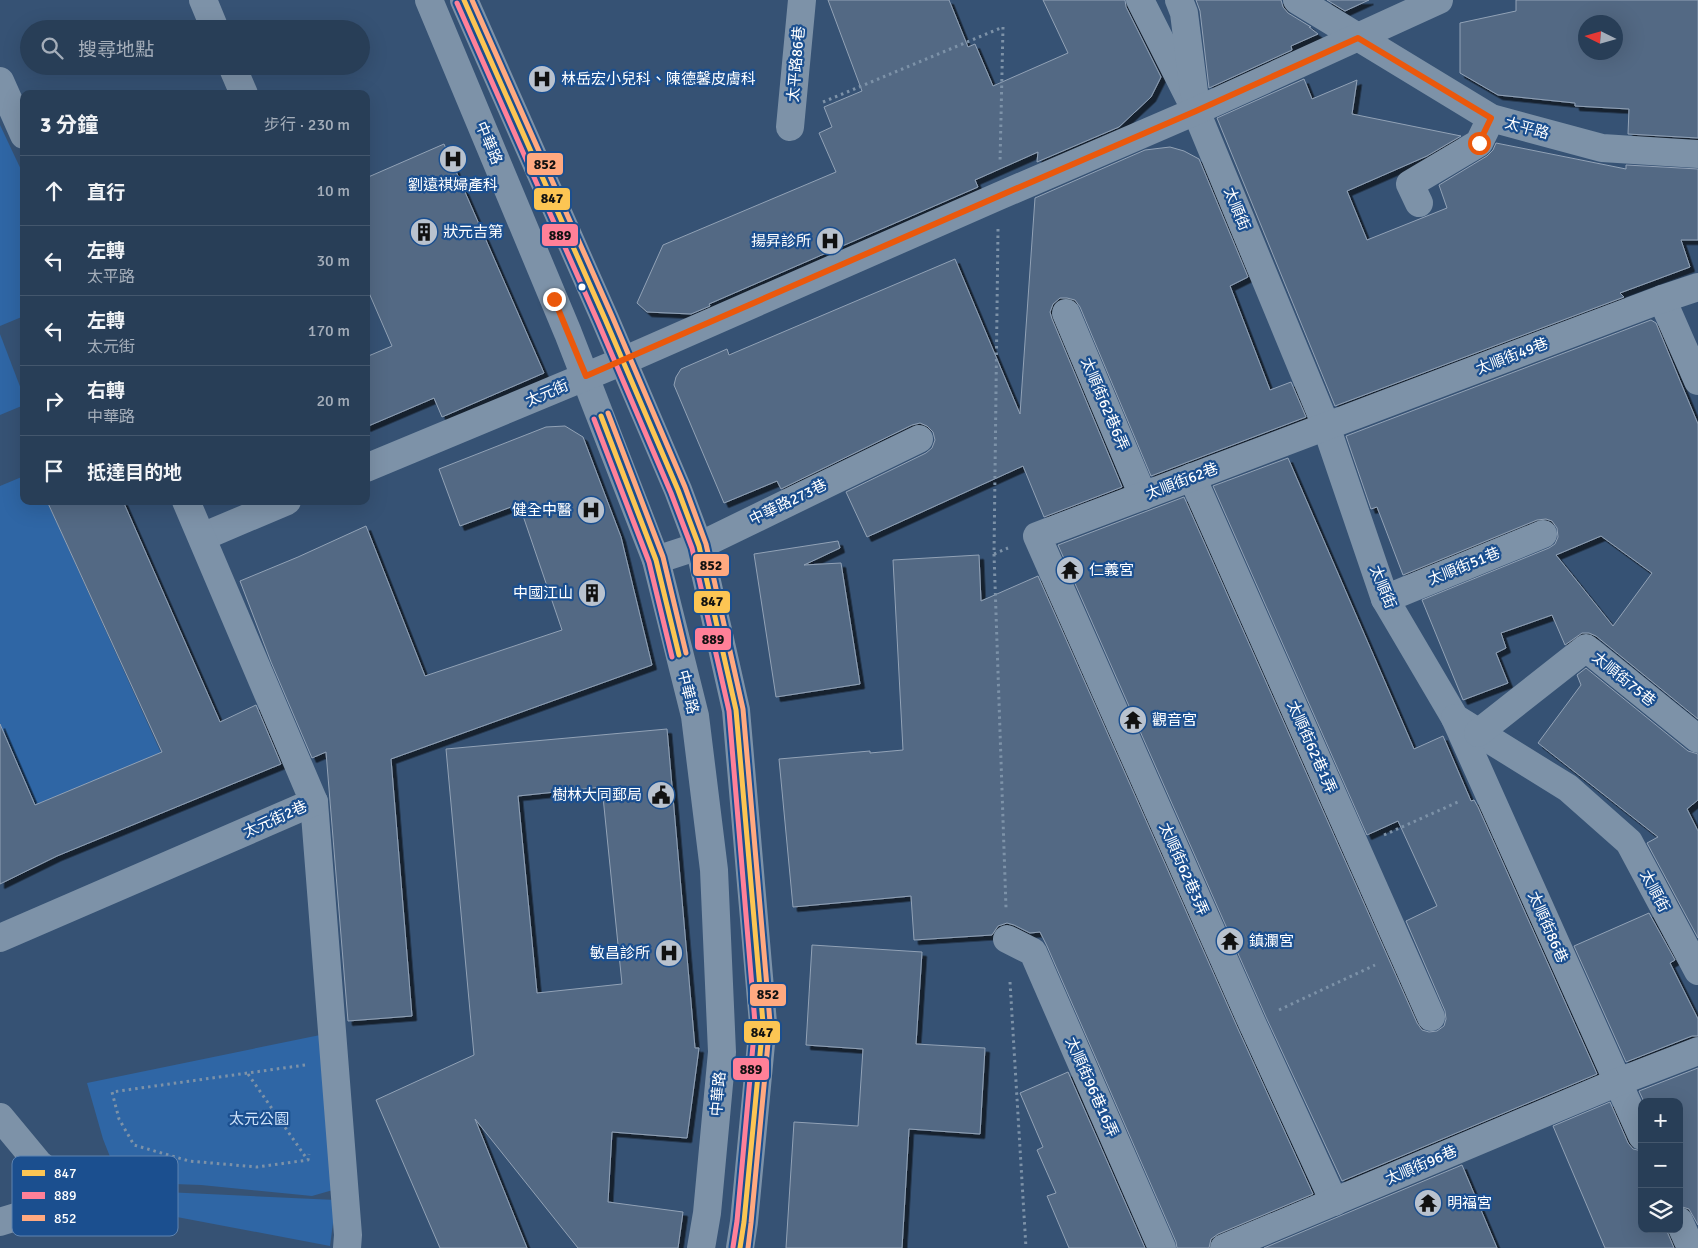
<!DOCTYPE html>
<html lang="zh-TW">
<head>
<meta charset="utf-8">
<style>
  body { margin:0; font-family:Signika,"Noto Sans TC",sans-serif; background:#30455d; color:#f1f3f6 }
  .controls { position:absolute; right:15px; bottom:15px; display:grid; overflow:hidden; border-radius:10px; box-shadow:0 5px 20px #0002 }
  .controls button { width:45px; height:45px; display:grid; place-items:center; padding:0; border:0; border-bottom:1px solid #44576d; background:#283e57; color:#f1f3f6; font:25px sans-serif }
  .compass { position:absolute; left:1578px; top:15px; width:45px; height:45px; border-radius:50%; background:#283e57; box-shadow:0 5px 20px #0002; rotate:275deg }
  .stop { position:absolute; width:15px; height:15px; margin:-11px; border:4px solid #ea580c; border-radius:50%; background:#fff }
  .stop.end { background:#ea580c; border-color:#fff; box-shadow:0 1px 5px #0008 }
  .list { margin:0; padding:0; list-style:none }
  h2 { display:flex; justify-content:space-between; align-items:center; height:65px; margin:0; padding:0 20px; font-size:21px }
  h2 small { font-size:16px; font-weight:400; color:#a5aeba }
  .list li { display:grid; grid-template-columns:32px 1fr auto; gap:15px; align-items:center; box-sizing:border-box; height:70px; padding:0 20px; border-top:1px solid #44576d }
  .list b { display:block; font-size:19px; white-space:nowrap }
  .list p { margin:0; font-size:16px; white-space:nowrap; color:#a5aeba }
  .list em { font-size:16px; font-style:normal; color:#a5aeba }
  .icon { flex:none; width:28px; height:28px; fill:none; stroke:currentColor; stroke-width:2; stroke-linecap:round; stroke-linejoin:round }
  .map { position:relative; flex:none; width:1698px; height:1248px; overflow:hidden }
  .search { position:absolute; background:#283e57; box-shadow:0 5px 20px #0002; left:20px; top:20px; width:350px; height:55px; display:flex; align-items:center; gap:12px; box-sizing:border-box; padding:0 18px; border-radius:28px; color:#a5aeba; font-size:19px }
  .panel { position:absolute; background:#283e57; box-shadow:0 5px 20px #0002; left:20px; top:90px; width:350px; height:415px; border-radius:10px }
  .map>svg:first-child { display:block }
</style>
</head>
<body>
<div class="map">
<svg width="1698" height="1248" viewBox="0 0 1698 1248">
  <defs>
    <filter id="shadow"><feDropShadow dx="4.5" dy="4.5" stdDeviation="0" flood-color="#0009"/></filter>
  </defs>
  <rect width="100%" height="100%" fill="#365274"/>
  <g fill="#2f66a5">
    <path d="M0 125 24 176V316L0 326Z"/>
    <path d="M0 334 24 397V405L0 415Z"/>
    <path d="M24 476V501H47L161 753 35 805 0 724V486Z"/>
    <path d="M325 1034 333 1190 312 1196 201 1185 120 1182 103 1139 87 1083Z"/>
    <path d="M165 1192 336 1200 330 1246 161 1214Z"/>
  </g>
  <g fill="#526984" stroke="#92a2b6" fill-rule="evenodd" filter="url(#shadow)">
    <path d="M828 0H949L968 47 975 44 993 86 1068 53 1043 0H1125L1126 7 1161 77 1151 97 1119 127 1037 162 1038 152 975 180 978 187 709 304 710 306 691 314 647 312 637 303 663 245 836 172 819 133 832 127 824 107 862 91Z"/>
    <path d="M1196 0H1281L1283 7 1288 13 1311 27H1309L1318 34 1291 46 1292 50 1209 88 1200 11Z"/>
    <path d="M1327 0H1369L1345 11Z"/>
    <path d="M1516 0H1698V138L1628 134 1629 109 1575 106V103L1498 95 1460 73V23L1516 11ZM1586 22H1616V52H1586Z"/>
    <path d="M1304 79 1312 99 1357 80 1352 114 1461 136 1427 156 1347 191 1367 240 1447 208 1439 185 1487 156 1493 150 1496 143 1626 169V165L1698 169V240H1681L1690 267 1620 293 1624 297 1335 406 1217 118Z"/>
    <path d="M444 144 544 373 442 417 434 398 366 427V357L392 346 366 286V178Z"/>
    <path d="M1170 147 1184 151 1199 159 1248 277 1230 286 1270 390 1291 382 1306 417 1151 476 1080 307 1075 300 1067 298H1060L1053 304 1050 312 1052 319 1122 487 1044 517 1023 466 867 537 846 492 926 453 932 448 935 440 933 432 927 426 920 423 912 425 781 489 777 481 724 503 674 385 676 377 681 369 727 349 729 355 955 259 1020 414 1035 198 1145 150Z"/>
    <path d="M1651 320 1656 323 1698 424V719L1596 636 1589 633H1582L1565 645 1552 615 1501 633 1506 648 1496 653 1508 683 1463 700 1422 600 1549 548 1555 544 1558 537 1557 528 1552 521 1546 519 1537 520 1403 575 1377 507 1371 509 1346 436ZM1601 536 1652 573 1613 626 1556 555Z"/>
    <path d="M565 426 583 437 621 537 652 665 391 759 412 1016 348 1021 326 752 312 758 271 662 240 581 298 557 366 526 425 676 562 630 519 504 460 526 439 469 546 427Z"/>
    <path d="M1288 458 1414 749 1443 736 1471 801 1474 800 1478 807 1597 1074 1342 1181 1266 1017 1058 545 1184 497 1417 1023 1422 1030 1429 1032 1437 1031 1444 1026 1446 1019 1445 1011 1406 921 1437 906 1398 821 1367 835 1213 486Z"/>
    <path d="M47 501H123L220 722 256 705 281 764 57 856 0 884V724L35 805 162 752Z"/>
    <path d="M838 541 840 548 804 565 841 563 860 684 776 697 754 554Z"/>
    <path d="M979 555 981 601 1038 576 1238 1029 1313 1194 1218 1234 1211 1239 1209 1248H1177L1176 1242 1047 946 1040 932 1030 933 1014 925 1007 923 998 926 992 935 914 940 911 896 793 907 779 759 870 751V753L903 750 893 560Z"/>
    <path d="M1586 668 1688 751 1698 754V800L1687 809 1698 831V938L1647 843 1658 837 1538 743 1581 685 1577 675Z"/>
    <path d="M667 729 695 1048H699L687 1138 612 1132 608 1202 683 1212 678 1248H578L475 1119 527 1248H440L376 1100 474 1055 446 749ZM602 787 622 984 537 993 518 796Z"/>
    <path d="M1649 913 1675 960 1670 963 1698 1019V1036H1692L1626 1062 1574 946Z"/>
    <path d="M812 945 922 952 916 1044 985 1048 980 1134 909 1129 902 1248H786L794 1122 858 1126 863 1049 806 1045Z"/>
    <path d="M1698 1068V1225L1689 1209 1679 1206V1102H1644L1639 1091Z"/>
    <path d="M1068 1072 1145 1248H1069L1047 1196 1056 1193 1037 1150 1043 1147 1020 1093Z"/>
    <path d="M1610 1102 1628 1143 1633 1149 1642 1151V1229H1666L1674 1248H1605L1553 1126Z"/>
    <path d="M1462 1165 1497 1248H1264L1340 1216Z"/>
  </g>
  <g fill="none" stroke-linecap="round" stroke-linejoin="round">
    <g stroke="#7d92a8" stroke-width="3" stroke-dasharray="2.5 4" stroke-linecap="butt">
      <path d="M823 102 1003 27 1000 163"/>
      <path d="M998 229 994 554 1006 908"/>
      <path d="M994 554 1008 548"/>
      <path d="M1384 835 1458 802"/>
      <path d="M1010 982 1026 1248"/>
      <path d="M1279 1010 1375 965"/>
      <path d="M305 1065 112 1092 119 1119 134 1145 189 1161 257 1167 308 1160 309 1154"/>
      <path d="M248 1074 307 1159"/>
    </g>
    <g stroke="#7d92a8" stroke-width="28">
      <path d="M203 0 215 29"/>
      <path d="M429 0 568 333 656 560 695 716 714 870 722 1052 707 1213 701 1248"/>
      <path d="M464 0 605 319 678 490 699 546 736 710 763 1023 744 1222 740 1248"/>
      <path d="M1140 0 1196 111 1326 426 1385 599 1455 718 1568 788 1629 842 1698 971"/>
      <path d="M1179 0 1184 13 1194 92"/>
      <path d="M1297 0 1491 118 1602 148 1698 154"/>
      <path d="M232 66 244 94"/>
      <path d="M0 81 24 135"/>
      <path d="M790 127 802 0"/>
      <path d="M1419 203 1410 184 1479 143 1491 118"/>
      <path d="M1662 299 1698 381"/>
      <path d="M1066 313 1143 496"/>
      <path d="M366 468 623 361 999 196 1196 111 1439 0"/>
      <path d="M1192 477 1431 1017"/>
      <path d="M202 537 287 501"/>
      <path d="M656 560 699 546 919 439"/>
      <path d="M1385 599 1543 534"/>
      <path d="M1455 718 1642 1136"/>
      <path d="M1478 733 1586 648 1698 739"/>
      <path d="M314 802 348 1235 347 1248"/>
      <path d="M0 938 314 802 186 501"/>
      <path d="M1007 939 1033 952 1162 1248"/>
      <path d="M0 1117 39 1164 59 1179 42 1209 0 1222"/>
      <path d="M1334 1202 1252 1023 1037 536 1662 299 1698 287"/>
      <path d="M1679 1221 1691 1248"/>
      <path d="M1224 1248 1618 1082 1698 1051"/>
    </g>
    <defs>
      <g id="bus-1">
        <path d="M464 0 605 319 678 490 699 546 736 710 763 1023 744 1222 740 1248"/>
        <path d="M601 416 656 560 679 655"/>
      </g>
      <g id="bus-2">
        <path d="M457 3 598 322 671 493 692 548 729 711 755 1023 737 1221 733 1247"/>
        <path d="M594 419 649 562 672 657"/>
      </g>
      <g id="bus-3">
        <path d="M472 0 612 316 685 487 706 544 743 709 770 1022 751 1223 748 1248"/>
        <path d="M608 413 663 557 686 653"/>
      </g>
    </defs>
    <use href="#bus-1" stroke="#1b4f8f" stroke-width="9"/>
    <use href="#bus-2" stroke="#1b4f8f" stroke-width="9"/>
    <use href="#bus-3" stroke="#1b4f8f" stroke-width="9"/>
    <use href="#bus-1" stroke="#fcc553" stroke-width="5"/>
    <use href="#bus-2" stroke="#ff8098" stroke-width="5"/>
    <use href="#bus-3" stroke="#ffa980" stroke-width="5"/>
  </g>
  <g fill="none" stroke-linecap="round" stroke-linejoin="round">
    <path stroke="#ea580c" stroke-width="6" d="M554 299 586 376 999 196 1196 111 1358 38 1491 118 1479 143"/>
  </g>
  <defs>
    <symbol id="hospital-disc" viewBox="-11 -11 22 22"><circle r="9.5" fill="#b9c2ce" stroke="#1b4f8f"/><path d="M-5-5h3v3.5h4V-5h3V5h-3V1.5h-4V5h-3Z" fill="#111"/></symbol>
    <symbol id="building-disc" viewBox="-11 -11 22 22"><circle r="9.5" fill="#b9c2ce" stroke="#1b4f8f"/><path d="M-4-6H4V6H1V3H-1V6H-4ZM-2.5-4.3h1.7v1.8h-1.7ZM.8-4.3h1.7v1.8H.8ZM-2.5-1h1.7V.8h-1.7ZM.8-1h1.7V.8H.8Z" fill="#111"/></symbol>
    <symbol id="temple-disc" viewBox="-11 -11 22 22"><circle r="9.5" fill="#b9c2ce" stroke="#1b4f8f"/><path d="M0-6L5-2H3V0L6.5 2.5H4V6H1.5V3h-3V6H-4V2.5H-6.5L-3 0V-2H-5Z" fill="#111"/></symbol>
    <symbol id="civic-disc" viewBox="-11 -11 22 22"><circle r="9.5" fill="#b9c2ce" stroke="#1b4f8f"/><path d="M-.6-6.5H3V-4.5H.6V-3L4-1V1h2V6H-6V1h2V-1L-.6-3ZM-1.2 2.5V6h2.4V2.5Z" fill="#111"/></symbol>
  </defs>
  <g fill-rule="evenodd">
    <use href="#hospital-disc" x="526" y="63" width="32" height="32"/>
    <use href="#hospital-disc" x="437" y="143" width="32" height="32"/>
    <use href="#building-disc" x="408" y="216" width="32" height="32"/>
    <use href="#hospital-disc" x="814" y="225" width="32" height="32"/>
    <use href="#hospital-disc" x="575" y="494" width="32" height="32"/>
    <use href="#temple-disc" x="1054" y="554" width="32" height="32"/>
    <use href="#building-disc" x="576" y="577" width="32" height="32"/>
    <use href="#temple-disc" x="1117" y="704" width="32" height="32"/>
    <use href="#civic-disc" x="645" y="779" width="32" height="32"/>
    <use href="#temple-disc" x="1214" y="925" width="32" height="32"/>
    <use href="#hospital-disc" x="653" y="937" width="32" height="32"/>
    <use href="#temple-disc" x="1412" y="1187" width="32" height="32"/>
  </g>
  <circle fill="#fff" stroke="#1b4f8f" stroke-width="2" cx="582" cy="287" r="4.5"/>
  <g text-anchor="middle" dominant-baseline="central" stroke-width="4.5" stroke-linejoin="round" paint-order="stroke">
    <g font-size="15" fill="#fff" stroke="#1b4f8f">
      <text transform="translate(796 64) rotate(-85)">太平路86巷</text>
      <text transform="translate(1527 128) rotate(15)">太平路</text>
      <text transform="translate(489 143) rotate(67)">中華路</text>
      <text transform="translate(1237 209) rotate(68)">太順街</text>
      <text transform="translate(1512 356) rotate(-21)">太順街49巷</text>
      <text transform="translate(547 393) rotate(-23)">太元街</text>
      <text transform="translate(1105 404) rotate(67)">太順街62巷6弄</text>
      <text transform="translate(1182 481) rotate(-21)">太順街62巷</text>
      <text transform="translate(788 502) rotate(-26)">中華路273巷</text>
      <text transform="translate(1464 566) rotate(-22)">太順街51巷</text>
      <text transform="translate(1383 587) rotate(68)">太順街</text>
      <text transform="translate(1624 679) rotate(39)">太順街75巷</text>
      <text transform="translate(688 692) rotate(76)">中華路</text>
      <text transform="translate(1312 747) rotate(66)">太順街62巷1弄</text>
      <text transform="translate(275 819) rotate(-24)">太元街2巷</text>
      <text transform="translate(1184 869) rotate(66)">太順街62巷3弄</text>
      <text transform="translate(1655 891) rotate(62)">太順街</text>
      <text transform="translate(1548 927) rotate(66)">太順街86巷</text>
      <text transform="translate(1092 1087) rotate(66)">太順街96巷16弄</text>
      <text transform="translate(718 1094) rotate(-85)">中華路</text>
      <text transform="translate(1421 1165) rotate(-23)">太順街96巷</text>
    </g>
    <g font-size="15" fill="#fff" stroke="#1b4f8f" text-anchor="start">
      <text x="561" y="79">林岳宏小兒科、陳德馨皮膚科</text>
      <text x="453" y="185" text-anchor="middle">劉遠祺婦產科</text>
      <text x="443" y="232">狀元吉第</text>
      <text x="811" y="241" text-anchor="end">揚昇診所</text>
      <text x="572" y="510" text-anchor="end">健全中醫</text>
      <text x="1089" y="570">仁義宮</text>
      <text x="573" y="593" text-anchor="end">中國江山</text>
      <text x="1152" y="720">觀音宮</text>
      <text x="642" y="795" text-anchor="end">樹林大同郵局</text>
      <text x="1249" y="941">鎮瀾宮</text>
      <text x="650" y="953" text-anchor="end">敏昌診所</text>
      <text x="1447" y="1203">明福宮</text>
    </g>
    <g font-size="15" fill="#cfe3fa" stroke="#1b4f8f">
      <text x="259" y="1119">太元公園</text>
    </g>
  </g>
  <rect x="12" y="1156" width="166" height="80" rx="8" fill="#1b4f8f" stroke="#5f84b1" stroke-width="1"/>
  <rect x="22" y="1170" width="23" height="6" fill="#fcc553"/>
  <rect x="22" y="1192" width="23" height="7" fill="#ff8098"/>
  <rect x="22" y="1215" width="23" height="6" fill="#ffa980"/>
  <g font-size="14" fill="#fff">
    <text x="54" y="1178">847</text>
    <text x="54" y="1200">889</text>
    <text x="54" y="1223">852</text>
  </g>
  <g stroke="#1b4f8f" stroke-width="2">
    <rect x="526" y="152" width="38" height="24" rx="5" fill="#ffa980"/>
    <rect x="533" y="187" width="38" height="24" rx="5" fill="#fcc553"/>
    <rect x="541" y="223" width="38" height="24" rx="5" fill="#ff8098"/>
    <rect x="692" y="553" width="38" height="24" rx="5" fill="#ffa980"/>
    <rect x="693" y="590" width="38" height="24" rx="5" fill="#fcc553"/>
    <rect x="694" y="627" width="38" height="24" rx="5" fill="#ff8098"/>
    <rect x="749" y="983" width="38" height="24" rx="5" fill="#ffa980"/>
    <rect x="743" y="1020" width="38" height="24" rx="5" fill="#fcc553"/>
    <rect x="732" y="1057" width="38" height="24" rx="5" fill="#ff8098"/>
  </g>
  <g font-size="14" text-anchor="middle" font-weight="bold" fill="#111">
    <text x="545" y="169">852</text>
    <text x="552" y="203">847</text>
    <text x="560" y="240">889</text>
    <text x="711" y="570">852</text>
    <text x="712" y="606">847</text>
    <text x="713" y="644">889</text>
    <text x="768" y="999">852</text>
    <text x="762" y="1037">847</text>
    <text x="751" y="1074">889</text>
  </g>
</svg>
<div class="controls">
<button>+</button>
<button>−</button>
<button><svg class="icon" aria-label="layers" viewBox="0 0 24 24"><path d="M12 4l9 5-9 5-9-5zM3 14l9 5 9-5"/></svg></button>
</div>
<svg class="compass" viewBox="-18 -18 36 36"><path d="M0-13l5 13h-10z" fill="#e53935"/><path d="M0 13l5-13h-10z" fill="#a5aeba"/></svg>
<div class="stop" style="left:1479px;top:143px"></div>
<div class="stop end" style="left:554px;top:299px"></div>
<div class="search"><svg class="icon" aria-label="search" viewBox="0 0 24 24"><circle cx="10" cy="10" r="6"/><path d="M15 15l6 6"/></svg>搜尋地點</div>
<section class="panel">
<h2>3 分鐘<small>步行 · 230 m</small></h2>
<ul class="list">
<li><svg class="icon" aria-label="ahead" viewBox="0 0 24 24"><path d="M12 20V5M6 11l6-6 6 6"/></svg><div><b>直行</b></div><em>10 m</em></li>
<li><svg class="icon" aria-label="left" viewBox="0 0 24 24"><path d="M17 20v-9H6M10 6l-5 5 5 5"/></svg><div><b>左轉</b><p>太平路</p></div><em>30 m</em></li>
<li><svg class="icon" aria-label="left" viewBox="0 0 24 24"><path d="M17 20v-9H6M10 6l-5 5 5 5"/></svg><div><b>左轉</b><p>太元街</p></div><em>170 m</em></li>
<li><svg class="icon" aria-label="right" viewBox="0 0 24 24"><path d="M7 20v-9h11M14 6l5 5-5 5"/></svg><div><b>右轉</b><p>中華路</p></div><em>20 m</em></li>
<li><svg class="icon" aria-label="arrive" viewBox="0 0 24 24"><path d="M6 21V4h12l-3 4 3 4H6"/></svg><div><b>抵達目的地</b></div></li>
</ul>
</section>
</div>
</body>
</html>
